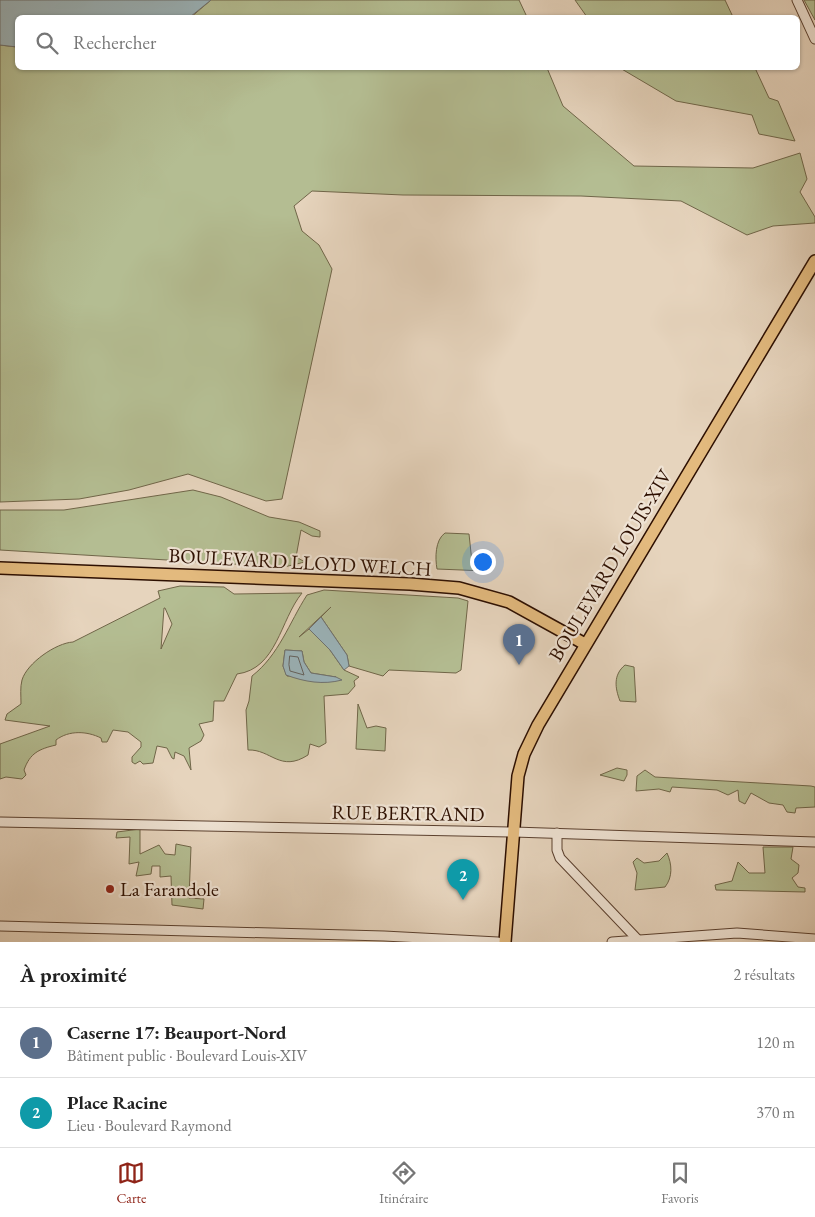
<!DOCTYPE html>
<html lang="fr">
<head>
<meta charset="utf-8">
<style>
  body { margin:0; font-family:"EB Garamond",serif; background:#f2f2f2; color:#222 }
  .you { position:absolute; left:482px; top:561px; width:18px; height:18px; margin:-12px; border:4px solid #fff; border-radius:50%; background:#1a73e8; box-shadow:0 0 0 8px #1a73e833 }
  .badge { display:grid; place-items:center; width:32px; height:32px; border-radius:50%; background:#8f2418; color:#fff; font-size:16px; font-weight:700 }
  .pin { position:absolute; translate:-50% -41px; filter:drop-shadow(0 1px 2px #0008) }
  .pin::after { content:''; position:absolute; top:26px; width:18px; height:15px; background:inherit; clip-path:polygon(0 0,100% 0,50% 100%) }
  .list { margin:0; padding:0; list-style:none }
  h2 { display:flex; justify-content:space-between; align-items:center; height:65px; margin:0; padding:0 20px; font-size:21px }
  h2 small { font-size:16px; font-weight:400; color:#767676 }
  .list li { display:grid; grid-template-columns:32px 1fr auto; gap:15px; align-items:center; box-sizing:border-box; height:70px; padding:0 20px; border-top:1px solid #e0e0e0 }
  .list b { display:block; font-size:19px; white-space:nowrap }
  .list p { margin:0; font-size:16px; white-space:nowrap; color:#767676 }
  .list em { font-size:16px; font-style:normal; color:#767676 }
  .icon { flex:none; width:28px; height:28px; fill:none; stroke:currentColor; stroke-width:2; stroke-linecap:round; stroke-linejoin:round }
  .map { position:relative; flex:none; width:815px; height:942px; overflow:hidden }
  .search { position:absolute; background:#fff; box-shadow:0 1px 4px #0004; left:15px; right:15px; top:15px; height:55px; display:flex; align-items:center; gap:12px; box-sizing:border-box; padding:0 18px; border-radius:8px; color:#767676; font-size:19px }
  .sheet { height:205px; background:#fff }
  nav { display:flex; justify-content:space-around; align-items:center; box-sizing:border-box; height:70px; border-top:1px solid #e0e0e0; background:#fff; font-size:14px; color:#767676 }
  nav a { display:grid; justify-items:center; gap:2px }
  nav .on { color:#8f2418 }
  .map>svg:first-child { display:block }
</style>
</head>
<body>
<div class="map">
<svg width="815" height="942" viewBox="0 0 815 942">
  <rect width="100%" height="100%" fill="#e6d4bd"/>
  <filter id="stains"><feTurbulence type="fractalNoise" baseFrequency=".004" numOctaves="4"/><feColorMatrix values="0 0 0 0 .2 0 0 0 0 .09 0 0 0 0 .02 0 0 0 .5 -.17"/></filter>
  <radialGradient id="worn" r=".72"><stop offset=".6" stop-color="#630" stop-opacity="0"/><stop offset="1" stop-color="#630" stop-opacity=".3"/></radialGradient>
  <g fill="#b4bd92" stroke="#706649" fill-rule="evenodd">
    <path d="M211 0H519L527 17 190 18Z"/>
    <path d="M575 0H725L733 17H587Z"/>
    <path d="M804 0H815V20Z"/>
    <path d="M0 45 17 47 18 68H547L563 106 634 166 753 168 800 153 807 179 800 192 815 217V223L773 226 747 235 681 201 581 196 403 195 312 191 294 206 302 231 319 245 332 269 282 499 266 501 188 474 129 490 79 499 0 502Z"/>
    <path d="M620 68H755L769 98 778 101 795 141 759 134 752 115 676 101Z"/>
    <path d="M193 490 221 497 269 517 299 522 320 531V537L312 536 301 530 296 557 305 562 284 567 0 550V510H64Z"/>
    <path d="M445 533 469 534 472 562 489 566 486 571 437 569C435 558 435 540 445 533Z"/>
    <path d="M180 586 224 587 234 594 302 593C280 620 277 669 237 674L224 701H214L213 721 199 724 204 735 201 741 189 748 191 770 184 756 175 752 174 759 172 758 167 748 157 746 153 763 143 764 140 761 135 764 132 762V757L141 747V742L128 732 113 730 107 742H102L101 738C87 731 69 730 56 740V745C39 749 30 753 24 770L26 775 22 779 6 777 0 779V744L50 726 5 720 7 714 21 704C21 696 20 687 22 680 27 663 56 643 73 642L160 598 158 591ZM165 608 172 624 161 649 164 608Z"/>
    <path d="M324 590 458 598 468 601 461 670 456 673 389 670 383 676 349 666 347 655 321 617 331 607 299 637 309 629 330 650 344 670 359 677 354 681 355 686 348 694 324 696 326 743 319 747 310 744 308 755C280 773 271 749 248 750L246 710 249 701 252 676C279 655 289 623 307 595ZM285 650 302 651 304 662 311 673 336 677 287 676 283 666Z"/>
    <path d="M625 665 634 667 636 702 620 701C615 688 613 675 625 665Z"/>
    <path d="M358 704 367 728 376 726 386 728 385 751 356 749Z"/>
    <path d="M617 768 627 770V775L624 781 600 775Z"/>
    <path d="M645 770 655 777 811 786 815 787V807L796 808 795 813 787 812 783 805 769 803 751 793 745 804 739 801 738 790 728 795 717 790 672 787 670 792 659 789 636 791 637 776Z"/>
    <path d="M140 829V854L159 845 165 854 175 855 176 844 191 847 189 898 204 899 203 909 172 905 171 876 160 877V866H152L151 874 136 876 139 862 129 864 130 837 116 838 117 832Z"/>
    <path d="M763 847H793L791 859 799 865 798 873 792 878 798 887 805 888V892L716 890 715 885 732 881 738 862 749 873H765Z"/>
    <path d="M667 853C672 864 673 877 665 887L635 890 637 873 633 862 637 858 644 863 659 861Z"/>
  </g>
  <g fill="#9bb5bc" stroke="#6f7371">
    <path d="M0 0H211L190 17 18 18 17 47 0 45Z"/>
    <path d="M321 617 347 655 349 666 344 670 330 650 309 629Z"/>
    <path d="M285 650 302 651 304 662 311 673 336 677 342 680C323 685 305 682 286 675L283 666Z"/>
  </g>
  <g fill="none" stroke-linecap="round" stroke-linejoin="round">
    <path stroke="#64625e" stroke-width="1" d="M290 656 298 657 304 675 290 671 289 665Z"/>
    <defs>
      <g id="minor">
        <path d="M797 0 815 39"/>
        <path d="M0 822 514 832 815 842"/>
        <path d="M557 833V850L560 858 640 942"/>
        <path d="M0 926 384 936 498 942"/>
        <path d="M612 942 737 933 815 939"/>
      </g>
      <g id="major">
        <path d="M0 568 410 584 459 588 509 602 585 644"/>
        <path d="M505 942 518 776 524 754 538 725 815 261"/>
      </g>
    </defs>
    <use href="#minor" stroke="#5b402f" stroke-width="11"/>
    <use href="#major" stroke="#2d0f00" stroke-width="14"/>
    <use href="#minor" stroke="#efe3d4" stroke-width="9"/>
    <use href="#major" stroke="#e3ba7e" stroke-width="11"/>
  </g>
  <circle fill="#8f2418" stroke="#efe3d4" stroke-width="2" cx="110" cy="889" r="5"/>
  <g text-anchor="middle" dominant-baseline="central" stroke-width="4.5" stroke-linejoin="round" paint-order="stroke">
    <g font-size="20" fill="#2d0f00" stroke="#efe3d4">
      <text transform="translate(300 562) rotate(3)">BOULEVARD LLOYD WELCH</text>
      <text transform="translate(610 565) rotate(-59)">BOULEVARD LOUIS-XIV</text>
      <text transform="translate(408 813) rotate(1)">RUE BERTRAND</text>
    </g>
    <g font-size="20" fill="#2d0f00" stroke="#efe3d4" text-anchor="start">
      <text x="120" y="889">La Farandole</text>
    </g>
  </g>
  <rect width="100%" height="100%" filter="url(#stains)"/>
  <rect width="100%" height="100%" fill="url(#worn)"/>
</svg>
<div class="you"></div>
<div class="pin badge" style="left:519px;top:665px;background:#5c6f8a">1</div>
<div class="pin badge" style="left:463px;top:900px;background:#0f9aa8">2</div>
<div class="search"><svg class="icon" aria-label="search" viewBox="0 0 24 24"><circle cx="10" cy="10" r="6"/><path d="M15 15l6 6"/></svg>Rechercher</div>
</div>
<section class="sheet">
<h2>À proximité<small>2 résultats</small></h2>
<ul class="list">
<li><span class="badge" style="background:#5c6f8a">1</span><div><b>Caserne 17: Beauport-Nord</b><p>Bâtiment public · Boulevard Louis-XIV</p></div><em>120 m</em></li>
<li><span class="badge" style="background:#0f9aa8">2</span><div><b>Place Racine</b><p>Lieu · Boulevard Raymond</p></div><em>370 m</em></li>
</ul>
</section>
<nav>
<a class="on"><svg class="icon" aria-label="map" viewBox="0 0 24 24"><path d="M3 6l6-2 6 2 6-2v14l-6 2-6-2-6 2zM9 4v14M15 6v14"/></svg>Carte</a>
<a><svg class="icon" aria-label="directions" viewBox="0 0 24 24"><path d="M12 3l9 9-9 9-9-9zM9 14v-3h6M13 9l2 2-2 2"/></svg>Itinéraire</a>
<a><svg class="icon" aria-label="saved" viewBox="0 0 24 24"><path d="M7 4h10v16l-5-4-5 4z"/></svg>Favoris</a>
</nav>
</body>
</html>
